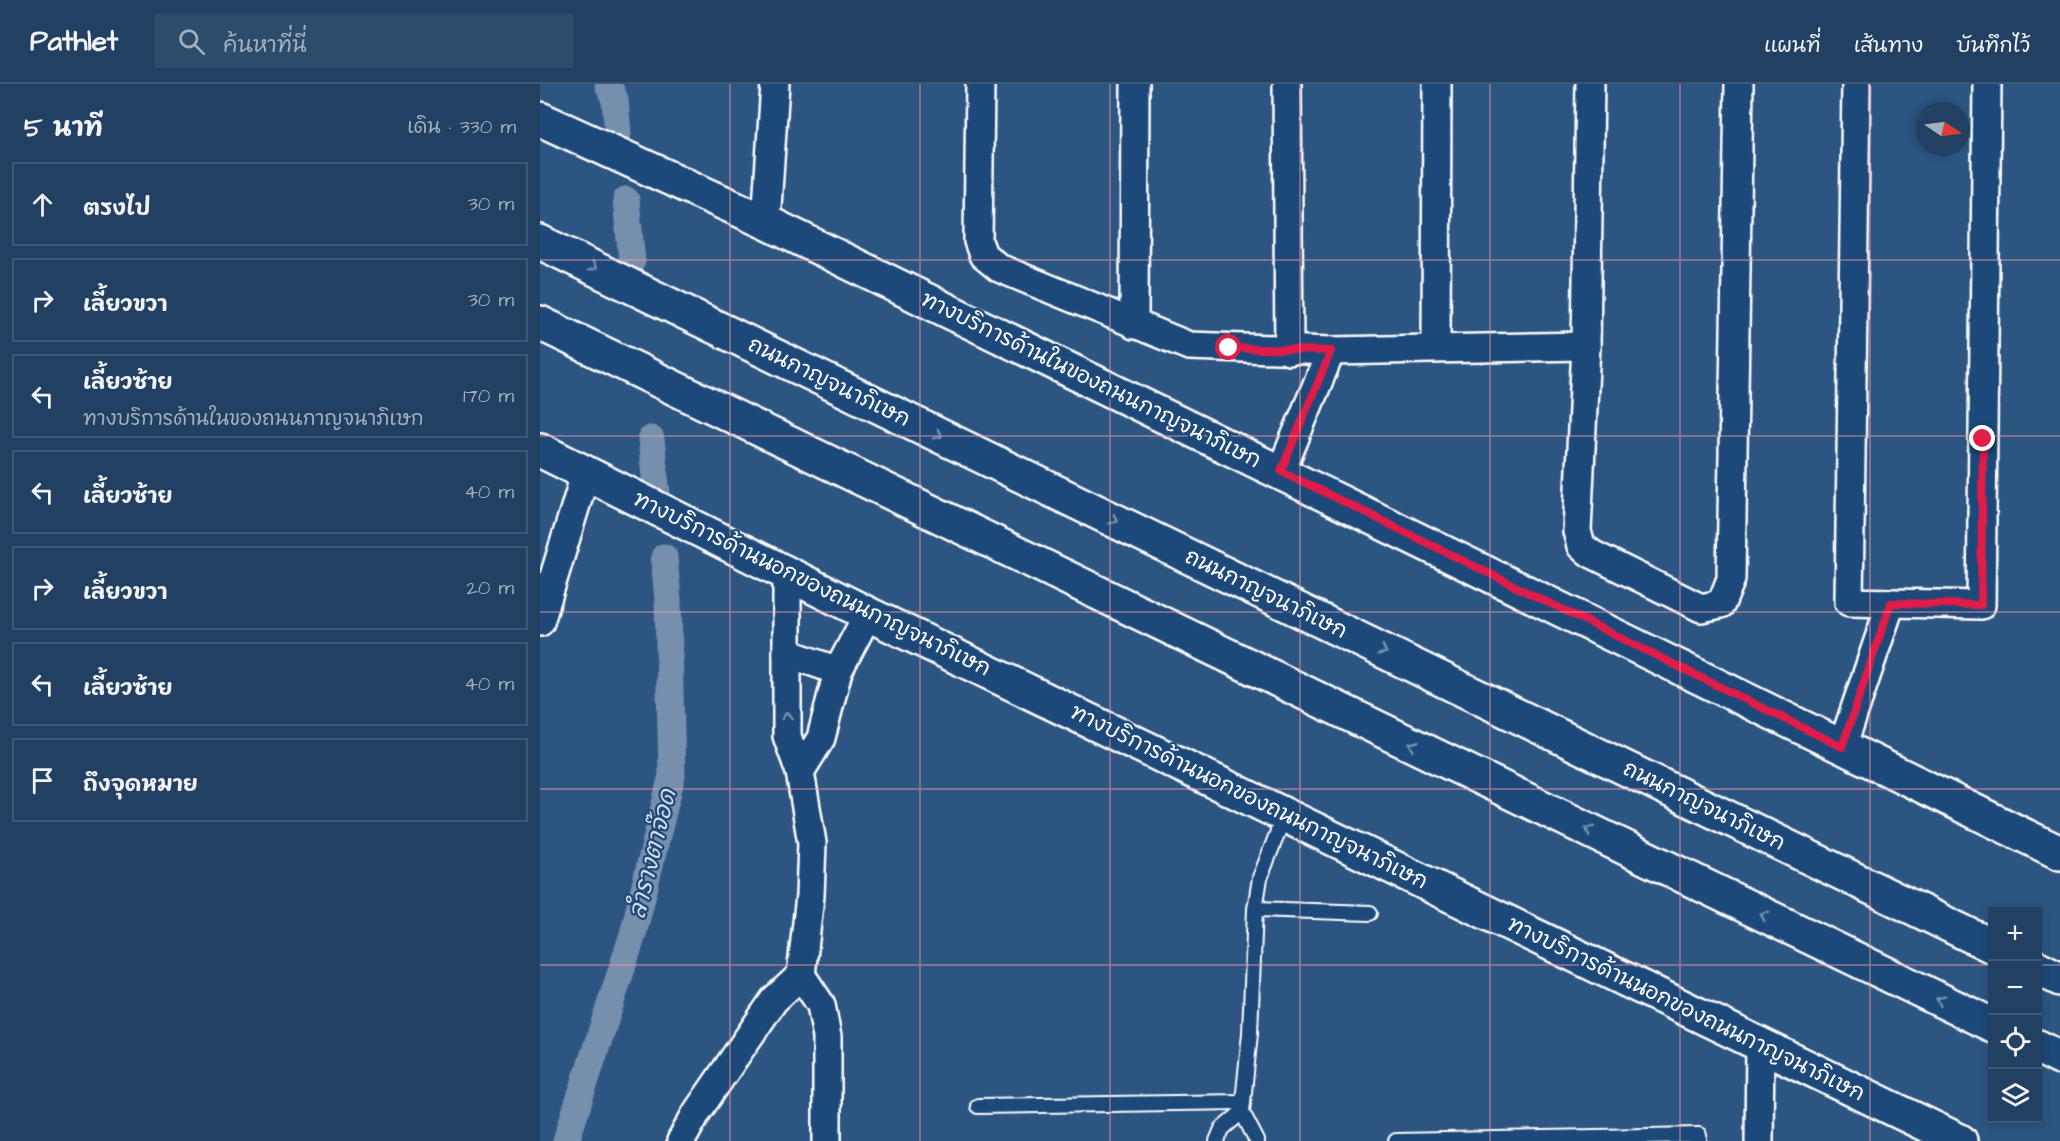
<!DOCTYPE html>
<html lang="th">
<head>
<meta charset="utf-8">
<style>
  body { margin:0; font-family:"Architects Daughter","Playpen Sans Thai",sans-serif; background:#2d4b6b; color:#f1f3f6 }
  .controls { position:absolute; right:18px; bottom:18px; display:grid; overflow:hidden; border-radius:0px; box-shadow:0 3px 9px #0003 }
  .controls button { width:54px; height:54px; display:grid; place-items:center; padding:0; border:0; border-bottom:2px solid #3e5977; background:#214062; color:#f1f3f6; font:30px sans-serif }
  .compass { position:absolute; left:1376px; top:18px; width:54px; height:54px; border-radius:50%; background:#214062; box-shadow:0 3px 9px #0003; rotate:103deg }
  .stop { position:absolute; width:18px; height:18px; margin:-14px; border:4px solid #e11d48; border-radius:50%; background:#fff }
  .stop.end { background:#e11d48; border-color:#fff; box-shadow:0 2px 6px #0008 }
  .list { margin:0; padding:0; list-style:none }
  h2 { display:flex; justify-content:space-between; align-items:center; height:78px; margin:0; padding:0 24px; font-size:26px }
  h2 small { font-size:20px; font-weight:400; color:#a2afbe }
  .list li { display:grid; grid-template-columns:39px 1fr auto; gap:18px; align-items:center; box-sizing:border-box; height:84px; margin:0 12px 12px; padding:0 12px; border:2px solid #3e5977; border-radius:0px }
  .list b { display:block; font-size:22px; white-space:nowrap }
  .list p { margin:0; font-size:20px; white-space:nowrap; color:#a2afbe }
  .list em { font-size:20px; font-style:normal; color:#a2afbe }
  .icon { flex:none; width:33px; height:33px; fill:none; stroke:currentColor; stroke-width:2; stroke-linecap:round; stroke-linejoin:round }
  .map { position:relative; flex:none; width:1520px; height:1057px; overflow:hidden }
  header { display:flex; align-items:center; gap:36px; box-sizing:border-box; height:84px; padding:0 30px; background:#214062; border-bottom:2px solid #3e5977 }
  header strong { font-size:28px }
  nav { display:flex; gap:33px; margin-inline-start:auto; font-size:21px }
  .search { width:420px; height:54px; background:#2d4b6b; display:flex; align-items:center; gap:15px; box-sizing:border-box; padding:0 21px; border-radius:0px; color:#a2afbe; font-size:22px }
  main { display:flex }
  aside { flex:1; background:#214062 }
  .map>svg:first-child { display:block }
</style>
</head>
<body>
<header>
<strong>Pathlet</strong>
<div class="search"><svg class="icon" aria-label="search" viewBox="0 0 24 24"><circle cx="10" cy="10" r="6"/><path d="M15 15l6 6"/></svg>ค้นหาที่นี่</div>
<nav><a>แผนที่</a><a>เส้นทาง</a><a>บันทึกไว้</a></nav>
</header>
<main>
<aside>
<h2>5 นาที<small>เดิน · 330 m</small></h2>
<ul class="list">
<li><svg class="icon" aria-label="ahead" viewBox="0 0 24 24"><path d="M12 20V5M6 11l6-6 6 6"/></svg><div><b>ตรงไป</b></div><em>30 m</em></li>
<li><svg class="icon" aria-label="right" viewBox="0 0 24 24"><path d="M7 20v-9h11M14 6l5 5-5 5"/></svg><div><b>เลี้ยวขวา</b></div><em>30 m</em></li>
<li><svg class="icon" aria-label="left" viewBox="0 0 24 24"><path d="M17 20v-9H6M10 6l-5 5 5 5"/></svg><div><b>เลี้ยวซ้าย</b><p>ทางบริการด้านในของถนนกาญจนาภิเษก</p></div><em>170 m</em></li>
<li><svg class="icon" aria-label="left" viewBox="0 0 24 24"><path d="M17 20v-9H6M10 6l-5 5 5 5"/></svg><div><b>เลี้ยวซ้าย</b></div><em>40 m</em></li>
<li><svg class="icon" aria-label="right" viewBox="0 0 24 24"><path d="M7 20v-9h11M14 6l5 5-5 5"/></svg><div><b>เลี้ยวขวา</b></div><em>20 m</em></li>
<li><svg class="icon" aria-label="left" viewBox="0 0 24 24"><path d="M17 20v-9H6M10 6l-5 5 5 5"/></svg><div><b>เลี้ยวซ้าย</b></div><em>40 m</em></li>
<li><svg class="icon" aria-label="arrive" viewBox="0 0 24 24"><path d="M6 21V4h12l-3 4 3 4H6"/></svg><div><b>ถึงจุดหมาย</b></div></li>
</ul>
</aside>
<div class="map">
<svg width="1520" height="1057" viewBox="0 0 1520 1057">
  <rect width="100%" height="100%" fill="#2c5582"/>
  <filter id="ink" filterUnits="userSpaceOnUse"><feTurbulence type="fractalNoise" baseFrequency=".0167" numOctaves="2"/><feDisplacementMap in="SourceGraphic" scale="12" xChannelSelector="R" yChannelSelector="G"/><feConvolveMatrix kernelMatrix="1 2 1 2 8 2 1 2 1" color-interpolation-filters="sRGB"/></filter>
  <g filter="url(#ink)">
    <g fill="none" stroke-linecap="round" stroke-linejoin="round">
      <g stroke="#748fad" stroke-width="27">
        <path d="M68 0 75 16 78 50"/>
        <path d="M86 116 92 177"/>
        <path d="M111 355 117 410"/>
        <path d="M26 1057 93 850 132 691 128 516 124 473"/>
      </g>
      <defs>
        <g id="lane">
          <path d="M715 825 830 829"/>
          <path d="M438 1022 703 1018"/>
          <path d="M677 1057 682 1045 702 1028"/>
          <path d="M717 1057 702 1028 710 949 715 825 720 794 744 732"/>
          <path d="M856 1057 1159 1051V1057"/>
        </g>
        <g id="street">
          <path d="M440 0 438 157 443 171 459 184 649 262 791 267 1046 262"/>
          <path d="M747 0 749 267"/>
          <path d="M1050 0 1046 262 1037 447 1041 462 1052 470 1161 524 1181 520 1191 495 1199 0"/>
          <path d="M1316 0 1309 518 1441 521 1447 0"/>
          <path d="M226 138 235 0"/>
          <path d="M594 241 595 0"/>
          <path d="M896 264 897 0"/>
          <path d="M741 387 791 267"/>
          <path d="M0 538 46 388"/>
          <path d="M247 569 298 587"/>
          <path d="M1302 663 1351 519"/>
          <path d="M260 688 281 654 298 587 328 530"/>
          <path d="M261 891 281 921 287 953V1057"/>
          <path d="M141 1057 157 1028 234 916 261 891 270 812 272 759 260 688 247 652V490"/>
          <path d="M1219 1057 1220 961"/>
        </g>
        <g id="secondary">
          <path d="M0 35 226 138 1520 769"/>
          <path d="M0 366 328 530 1420 1057"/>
        </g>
        <g id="highway">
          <path d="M0 158 1452 862"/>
          <path d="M0 239 1452 941"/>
          <path d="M1498 884 1520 895"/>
          <path d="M1498 963 1520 974"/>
        </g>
      </defs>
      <use href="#lane" stroke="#fff" stroke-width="18"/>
      <use href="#street" stroke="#fff" stroke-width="32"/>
      <use href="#secondary" stroke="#fff" stroke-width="38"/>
      <use href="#highway" stroke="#fff" stroke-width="38"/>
      <use href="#lane" stroke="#1f4a7a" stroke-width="14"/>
      <use href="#street" stroke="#1f4a7a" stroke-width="27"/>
      <use href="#secondary" stroke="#1f4a7a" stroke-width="33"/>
      <use href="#highway" stroke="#1f4a7a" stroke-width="33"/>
    </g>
    <defs><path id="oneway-chevron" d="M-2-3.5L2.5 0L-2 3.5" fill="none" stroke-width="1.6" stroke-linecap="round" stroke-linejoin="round" transform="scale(1.5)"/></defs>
    <g stroke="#7992af">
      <use href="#oneway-chevron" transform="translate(53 183) rotate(26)"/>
      <use href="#oneway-chevron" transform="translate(398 351) rotate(26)"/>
      <use href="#oneway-chevron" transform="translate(574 436) rotate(26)"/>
      <use href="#oneway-chevron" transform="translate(843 567) rotate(26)"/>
      <use href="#oneway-chevron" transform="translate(247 632) rotate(-90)"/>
      <use href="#oneway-chevron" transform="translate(873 661) rotate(-154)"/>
      <use href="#oneway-chevron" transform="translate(1049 746) rotate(-154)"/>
      <use href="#oneway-chevron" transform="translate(1224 831) rotate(-154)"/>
      <use href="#oneway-chevron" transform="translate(1400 916) rotate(-154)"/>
    </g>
  </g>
  <g fill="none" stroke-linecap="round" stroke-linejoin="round" filter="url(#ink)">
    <path stroke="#e11d48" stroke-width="8" d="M689 264 791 267 741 387 1302 663 1351 519 1441 521 1443 355"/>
  </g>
  <path fill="none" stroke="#ff9aa2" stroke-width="1.5" stroke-opacity="0.55" d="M190 0V1057M380 0V1057M570 0V1057M760 0V1057M950 0V1057M1140 0V1057M1330 0V1057M0 176H1520M0 352H1520M0 528H1520M0 705H1520M0 881H1452M1498 881H1520"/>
  <g text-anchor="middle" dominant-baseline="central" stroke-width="4.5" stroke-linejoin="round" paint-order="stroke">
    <g font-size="22" fill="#fff" stroke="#1f4a7a">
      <text transform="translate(551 296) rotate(26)">ทางบริการด้านในของถนนกาญจนาภิเษก</text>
      <text transform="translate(289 298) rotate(26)">ถนนกาญจนาภิเษก</text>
      <text transform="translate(272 500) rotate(26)">ทางบริการด้านนอกของถนนกาญจนาภิเษก</text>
      <text transform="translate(726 510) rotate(26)">ถนนกาญจนาภิเษก</text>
      <text transform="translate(709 713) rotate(26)">ทางบริการด้านนอกของถนนกาญจนาภิเษก</text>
      <text transform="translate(1164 722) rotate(26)">ถนนกาญจนาภิเษก</text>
      <text transform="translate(1146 925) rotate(26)">ทางบริการด้านนอกของถนนกาญจนาภิเษก</text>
    </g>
    <g font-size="24" font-style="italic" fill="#d5dde6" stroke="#1f4a7a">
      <text transform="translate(113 770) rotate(-76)">ลำรางตาจ๊อด</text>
    </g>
  </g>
</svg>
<div class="controls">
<button>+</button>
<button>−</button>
<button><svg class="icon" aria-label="locate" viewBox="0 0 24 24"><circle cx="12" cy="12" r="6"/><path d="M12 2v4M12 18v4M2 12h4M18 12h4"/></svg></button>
<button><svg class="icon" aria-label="layers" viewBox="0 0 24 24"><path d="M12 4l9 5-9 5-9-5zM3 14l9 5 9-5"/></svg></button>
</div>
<svg class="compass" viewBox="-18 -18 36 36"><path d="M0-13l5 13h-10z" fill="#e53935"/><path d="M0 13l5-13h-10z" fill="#a2afbe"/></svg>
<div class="stop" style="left:689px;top:264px"></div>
<div class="stop end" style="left:1443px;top:355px"></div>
</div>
</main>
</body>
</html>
